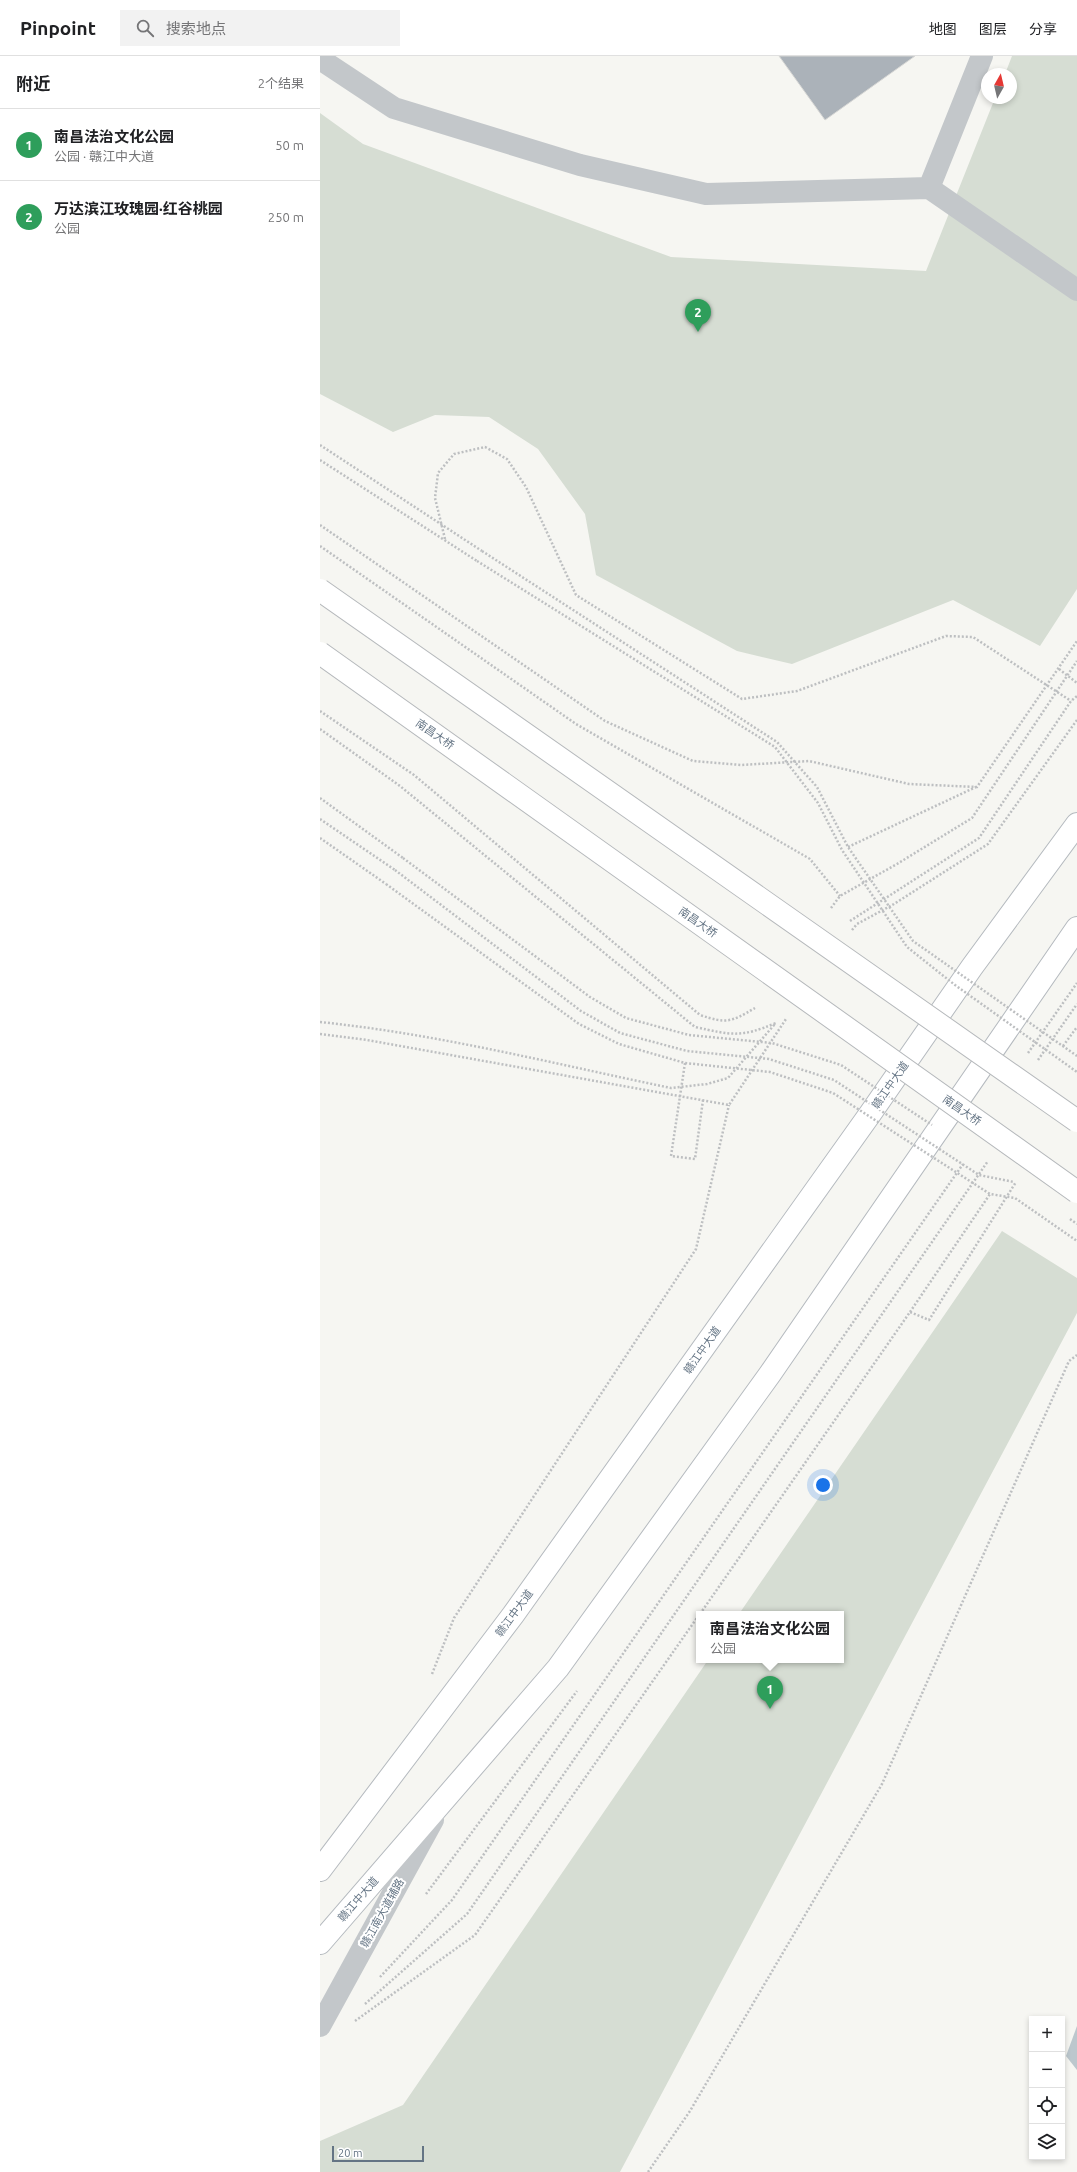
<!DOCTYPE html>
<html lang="zh">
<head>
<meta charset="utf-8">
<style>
	body { margin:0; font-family:Ubuntu,"Noto Sans SC",sans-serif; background:#f2f2f2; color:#202124 }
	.controls { position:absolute; right:12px; bottom:12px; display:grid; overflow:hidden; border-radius:0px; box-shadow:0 2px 6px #0003 }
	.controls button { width:36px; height:36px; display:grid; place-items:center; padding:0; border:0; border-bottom:1px solid #e0e0e0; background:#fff; color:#202124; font:20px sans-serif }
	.compass { position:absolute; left:661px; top:12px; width:36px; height:36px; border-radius:50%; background:#fff; box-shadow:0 2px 6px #0003; rotate:8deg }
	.scale { position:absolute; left:12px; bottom:10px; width:92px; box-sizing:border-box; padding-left:4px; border:2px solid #647484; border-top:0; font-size:11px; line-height:14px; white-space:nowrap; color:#647484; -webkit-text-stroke:3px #fff; paint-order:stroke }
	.you { position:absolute; left:503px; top:1429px; width:14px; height:14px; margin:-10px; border:3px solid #fff; border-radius:50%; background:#1a73e8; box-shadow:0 0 0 6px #1a73e833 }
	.badge { display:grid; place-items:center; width:26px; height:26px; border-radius:50%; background:#2563eb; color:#fff; font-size:13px; font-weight:700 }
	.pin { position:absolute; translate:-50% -33px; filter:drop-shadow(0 1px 2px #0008) }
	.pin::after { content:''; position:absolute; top:21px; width:14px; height:12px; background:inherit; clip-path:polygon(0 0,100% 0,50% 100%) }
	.popup { position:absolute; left:376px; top:1555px; width:148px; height:52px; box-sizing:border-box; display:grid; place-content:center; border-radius:0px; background:#fff; filter:drop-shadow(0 1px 3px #0005); font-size:13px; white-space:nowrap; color:#757577 }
	.popup b { font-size:15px; color:#202124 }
	.popup::after { content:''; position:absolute; left:50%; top:100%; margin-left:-8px; border:8px solid transparent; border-top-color:#fff }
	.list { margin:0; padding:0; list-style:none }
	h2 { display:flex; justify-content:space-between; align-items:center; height:52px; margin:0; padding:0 16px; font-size:17px }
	h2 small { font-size:13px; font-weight:400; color:#757577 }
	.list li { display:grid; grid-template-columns:26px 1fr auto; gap:12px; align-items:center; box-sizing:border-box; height:72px; padding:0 16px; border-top:1px solid #e0e0e0 }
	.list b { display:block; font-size:15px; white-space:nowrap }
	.list p { margin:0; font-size:13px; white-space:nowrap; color:#757577 }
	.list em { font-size:13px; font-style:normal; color:#757577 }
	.icon { flex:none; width:22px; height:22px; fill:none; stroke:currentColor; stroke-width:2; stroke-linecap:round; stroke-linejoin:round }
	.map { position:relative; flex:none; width:757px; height:2116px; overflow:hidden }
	header { display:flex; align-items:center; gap:24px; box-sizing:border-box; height:56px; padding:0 20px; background:#fff; border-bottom:1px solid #e0e0e0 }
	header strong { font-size:19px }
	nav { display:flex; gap:22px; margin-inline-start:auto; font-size:14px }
	.search { width:280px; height:36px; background:#f2f2f2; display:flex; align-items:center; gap:10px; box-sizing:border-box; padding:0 14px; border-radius:0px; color:#757577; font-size:15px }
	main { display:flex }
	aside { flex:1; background:#fff }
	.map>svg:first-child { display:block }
	.green { fill:#d6ddd3 }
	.water { fill:#bcc7cd }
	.building { fill:#abb2b9; stroke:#d7d7d5 }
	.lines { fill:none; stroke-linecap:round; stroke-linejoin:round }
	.secondary-casing { stroke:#b5babf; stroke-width:24 }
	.path { stroke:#bdbfc1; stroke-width:2.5; stroke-dasharray:2 2; stroke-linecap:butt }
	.minor { stroke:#c3c7ca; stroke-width:22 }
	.tertiary { stroke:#c3c7ca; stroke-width:22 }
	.secondary { stroke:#fff; stroke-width:22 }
	.trunk-bridge-casing { stroke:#b6b9bc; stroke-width:24; stroke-linecap:butt }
	.path-bridge { stroke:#bdbfc1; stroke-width:2.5; stroke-dasharray:2 2; stroke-linecap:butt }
	.trunk-bridge { stroke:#fff; stroke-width:22 }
	.labels { text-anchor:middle; stroke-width:4; stroke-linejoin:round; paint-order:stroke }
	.street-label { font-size:11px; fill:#647484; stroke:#fff }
</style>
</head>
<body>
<header>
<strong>Pinpoint</strong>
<div class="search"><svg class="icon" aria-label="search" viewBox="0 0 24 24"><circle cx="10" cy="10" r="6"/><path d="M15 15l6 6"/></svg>搜索地点</div>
<nav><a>地图</a><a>图层</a><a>分享</a></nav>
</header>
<main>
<aside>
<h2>附近<small>2个结果</small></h2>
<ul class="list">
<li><span class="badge" style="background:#2e9e5b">1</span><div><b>南昌法治文化公园</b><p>公园 · 赣江中大道</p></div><em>50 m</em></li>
<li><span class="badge" style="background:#2e9e5b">2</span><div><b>万达滨江玫瑰园·红谷桃园</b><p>公园</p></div><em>250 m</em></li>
</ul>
</aside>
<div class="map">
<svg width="757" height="2116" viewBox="0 0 757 2116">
	<rect width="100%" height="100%" fill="#f6f6f2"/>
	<path class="green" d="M692,0h65v533l-37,57 -87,-46 -161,64 -55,-13 -141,-76 -11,-61 -47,-65 -49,-32 -54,-2 -42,17 -73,-38v-281l43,31 308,113 255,14 69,-173h16v-24h-6z
		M682,1175l75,47v35l-457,859h-300v-31l83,-36 305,-445h133v-46h-102z"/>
	<path class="water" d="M757,1970v44l-11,-14z"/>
	<path class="building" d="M459,0h136l-90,64z"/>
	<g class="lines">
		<g class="secondary-casing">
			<path id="secondary" d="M0,1814l193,-255 357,-501 102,-147 105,-143
				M0,1887l238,-275 212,-294 307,-446"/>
		</g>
		<path class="path" d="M0,389l162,106
			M0,404l157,101
			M0,469l285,196 88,40 48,4 68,-4 100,23 68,3 100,-146
			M125,483l-10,-41 3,-25 16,-19 31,-7 22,12 19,28 50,108 166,104 55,-8 149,-55 27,1 98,64
			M0,490l256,178 234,135 30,37
			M739,613l18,14
			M0,655l94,64 286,240c27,9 31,7 55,-7
			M0,673l80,57 295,241c37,8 45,11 81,-4
			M0,742l83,60
			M0,763l75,51
			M0,782l66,46
			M528,791l128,-60
			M511,852l9,-12 57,-32 75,-46 105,-157
			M530,865l129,-83 92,-137 6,-5
			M532,874l5,-6 37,-20 94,-60 89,-124
			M0,966c118,12 235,42 351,66l36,-4 21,-6 47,-54
			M0,978l47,6 362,65 57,-86
			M743,990l14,-19
			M708,997l49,-70
			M718,1004l39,-56
			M590,1256l80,-118
			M380,1558l210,-302 19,8 87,-138
			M112,1618l22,-56 242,-369 33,-144
			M106,1838l151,-203
			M60,1921l72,-77 511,-736
			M45,1948l102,-90 521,-753
			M35,1965l120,-86 224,-320
			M328,2116l42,-61 192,-327 187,-423 8,-6"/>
		<path class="minor" d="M0,3l74,49 186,57 126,29 223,-6 148,102
			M609,132l53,-132"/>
		<path class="tertiary" d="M0,1970l113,-206"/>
		<use href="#secondary" class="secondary"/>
		<g class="trunk-bridge-casing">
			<path id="trunk-bridge" d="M0,534l757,531
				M0,597l757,539"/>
		</g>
		<path class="path-bridge" d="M162,495l295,191 40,45 31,60 65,94 164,115
			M157,505l298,186 43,56 24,47 65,97 48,38 122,87
			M83,802l187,139 36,21 63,17 83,8 69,22 91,60
			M75,814l186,141 39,22 67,18 82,8 65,21 145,95 35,7
			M66,828l193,140 40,20 66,19 85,9 63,21 157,101 25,4 62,43
			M365,1007l-14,93 24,3 8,-59
			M750,1163l7,5"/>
		<use href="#trunk-bridge" class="trunk-bridge"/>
	</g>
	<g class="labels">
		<g class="street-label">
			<text transform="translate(115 678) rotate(35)" y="4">南昌大桥</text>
			<text transform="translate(378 866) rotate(35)" y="4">南昌大桥</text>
			<text transform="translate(570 1029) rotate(-55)" y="4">赣江中大道</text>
			<text transform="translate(642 1054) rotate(35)" y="4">南昌大桥</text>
			<text transform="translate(382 1294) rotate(-55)" y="4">赣江中大道</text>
			<text transform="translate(194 1557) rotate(-54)" y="4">赣江中大道</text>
			<text transform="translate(38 1843) rotate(-49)" y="4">赣江中大道</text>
			<text transform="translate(62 1857) rotate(-61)" y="4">赣江南大道辅路</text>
		</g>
	</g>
</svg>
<div class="controls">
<button>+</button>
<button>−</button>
<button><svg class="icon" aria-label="locate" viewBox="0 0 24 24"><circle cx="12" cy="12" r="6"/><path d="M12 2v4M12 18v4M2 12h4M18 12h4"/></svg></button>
<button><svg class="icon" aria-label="layers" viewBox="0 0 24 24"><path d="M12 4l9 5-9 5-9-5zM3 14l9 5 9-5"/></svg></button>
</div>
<svg class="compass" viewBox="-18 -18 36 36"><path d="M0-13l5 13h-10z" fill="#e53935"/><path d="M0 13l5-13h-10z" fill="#757577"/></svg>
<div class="scale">20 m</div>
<div class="you"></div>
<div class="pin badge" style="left:450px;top:1653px;background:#2e9e5b">1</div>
<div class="popup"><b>南昌法治文化公园</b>公园</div>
<div class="pin badge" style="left:378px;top:276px;background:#2e9e5b">2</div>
</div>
</main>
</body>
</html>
